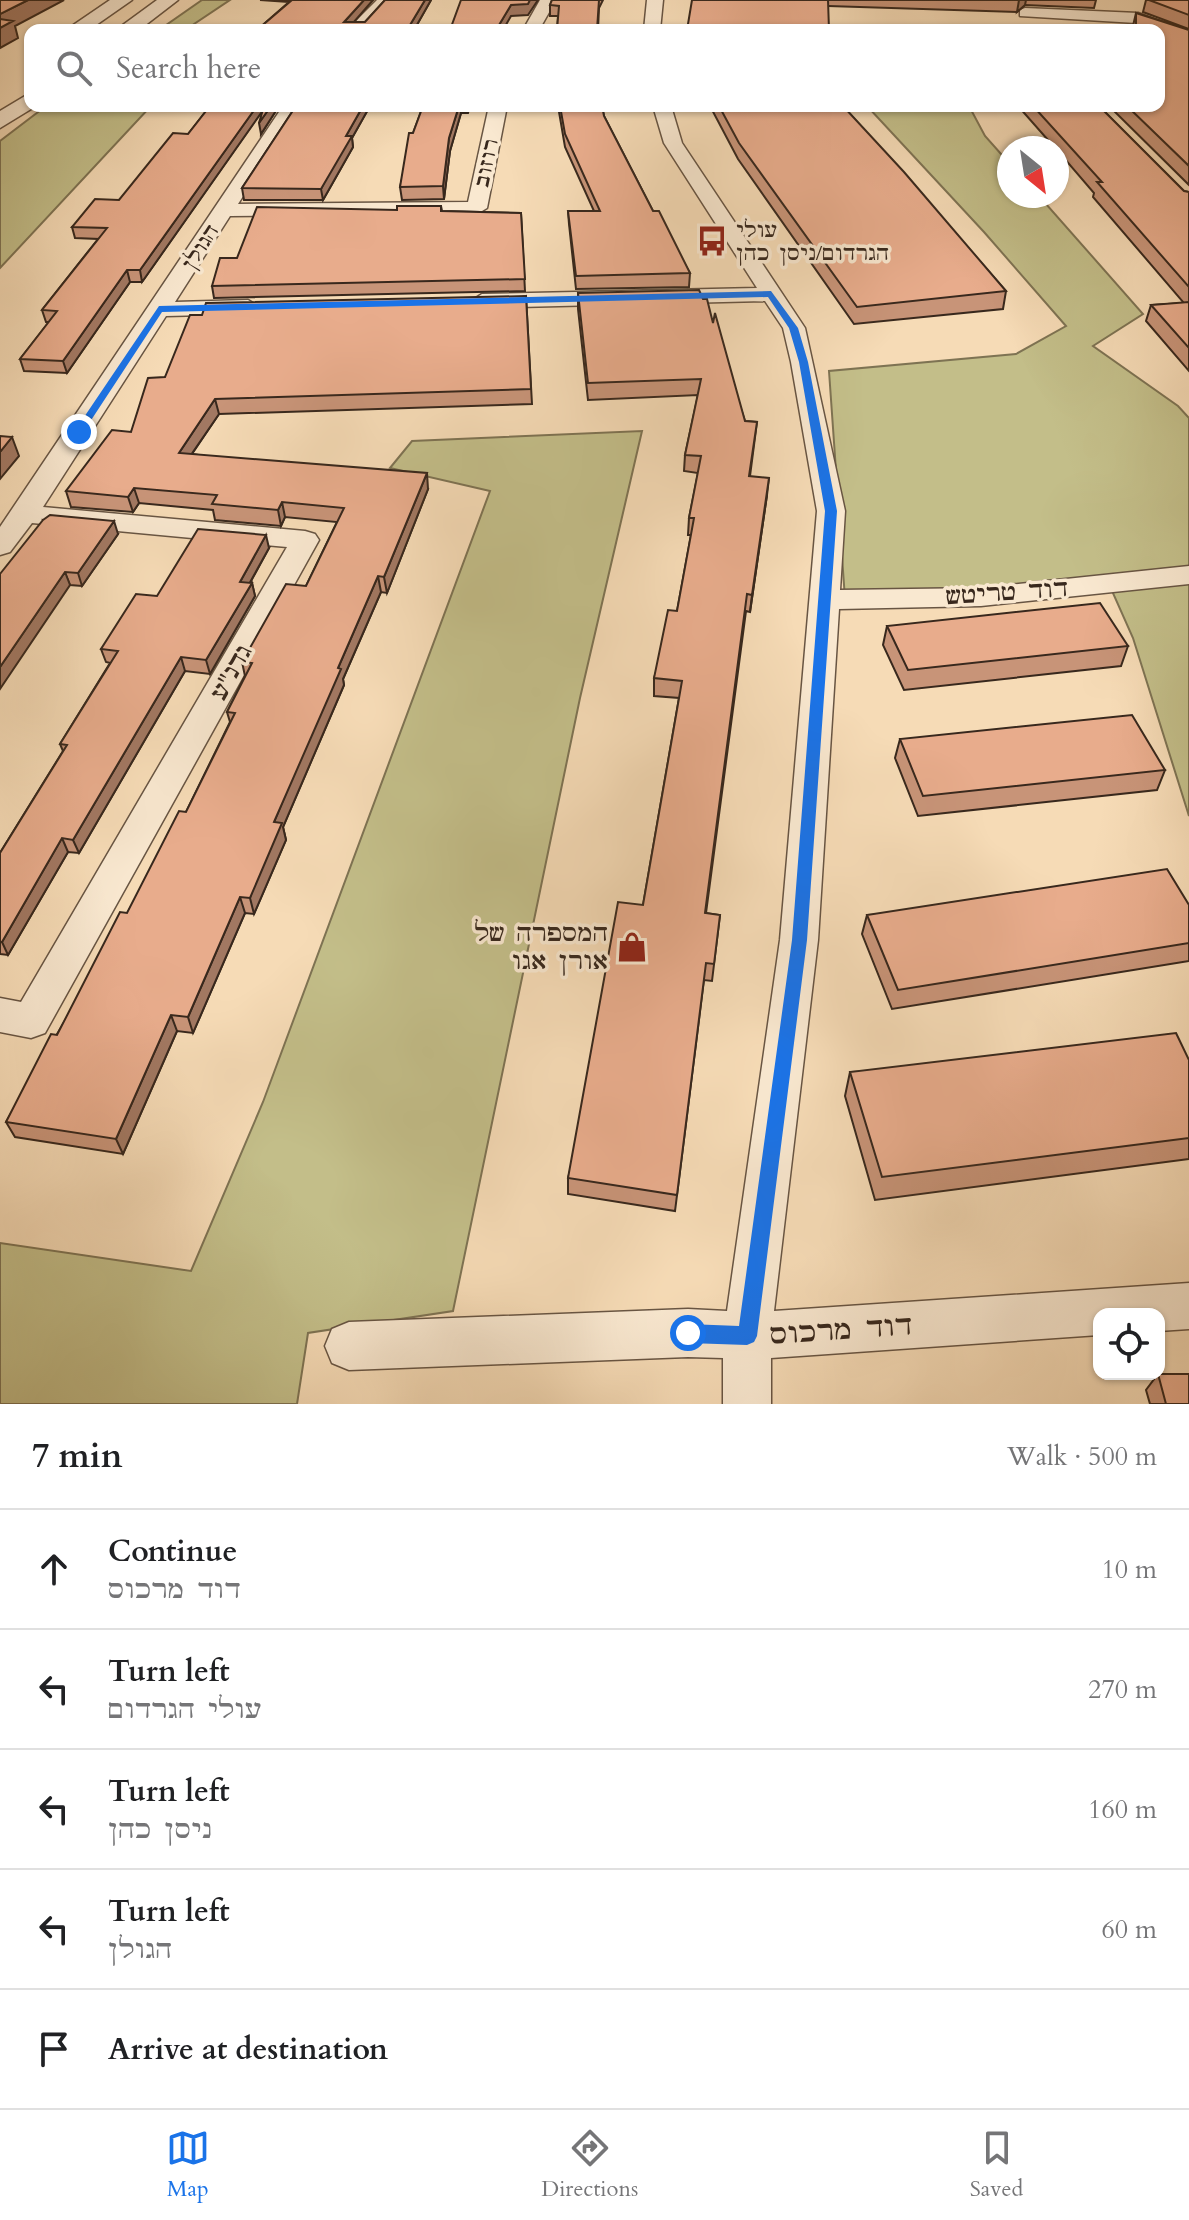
<!DOCTYPE html>
<html lang="en">
<head>
<meta charset="utf-8">
<style>
	body { margin:0; font-family:Cardo,"Frank Ruhl Libre",serif; background:#f2f2f2; color:#202124 }
	.controls { position:absolute; right:24px; bottom:24px; display:grid; overflow:hidden; border-radius:16px; box-shadow:0 2px 6px #0004 }
	.controls button { width:72px; height:72px; display:grid; place-items:center; padding:0; border:0; border-bottom:2px solid #e0e0e0; background:#fff; color:#202124; font:40px sans-serif }
	.compass { position:absolute; left:997px; top:136px; width:72px; height:72px; border-radius:50%; background:#fff; box-shadow:0 2px 6px #0004; rotate:150deg }
	.stop { position:absolute; width:24px; height:24px; margin:-18px; border:6px solid #1a73e8; border-radius:50%; background:#fff }
	.stop.end { background:#1a73e8; border-color:#fff; box-shadow:0 2px 8px #0008 }
	.list { margin:0; padding:0; list-style:none }
	h2 { display:flex; justify-content:space-between; align-items:center; height:104px; margin:0; padding:0 32px; font-size:34px }
	h2 small { font-size:26px; font-weight:400; color:#757577 }
	.list li { display:grid; grid-template-columns:52px 1fr auto; gap:24px; align-items:center; box-sizing:border-box; height:120px; padding:0 32px; border-top:2px solid #e0e0e0 }
	.list b { display:block; font-size:30px; white-space:nowrap }
	.list p { margin:0; font-size:26px; white-space:nowrap; color:#757577 }
	.list em { font-size:26px; font-style:normal; color:#757577 }
	.icon { flex:none; width:44px; height:44px; fill:none; stroke:currentColor; stroke-width:2; stroke-linecap:round; stroke-linejoin:round }
	.map { position:relative; flex:none; width:1189px; height:1404px; overflow:hidden }
	.search { position:absolute; background:#fff; box-shadow:0 2px 6px #0004; left:24px; right:24px; top:24px; height:88px; display:flex; align-items:center; gap:20px; box-sizing:border-box; padding:0 28px; border-radius:16px; color:#757577; font-size:30px }
	.sheet { height:704px; background:#fff }
	nav { display:flex; justify-content:space-around; align-items:center; box-sizing:border-box; height:112px; border-top:2px solid #e0e0e0; background:#fff; font-size:22px; color:#757577 }
	nav a { display:grid; justify-items:center; gap:4px }
	nav .on { color:#1a73e8 }
	.map>svg:first-child { display:block }
	.green { fill:#c3be89; stroke:#7e7353; stroke-width:2 }
	.lines { fill:none; stroke-linecap:round; stroke-linejoin:round }
	.minor-casing { stroke:#685543; stroke-width:3 }
	.tertiary-casing { stroke:#685543; stroke-width:3 }
	.minor { fill:#f9e8d0; fill-rule:evenodd }
	.tertiary { fill:#f9e8d0; fill-rule:evenodd }
	.wall { fill:#c89478; stroke:#38281d; stroke-width:2 }
	.shaded-wall { fill:#a27862; stroke:#38281d; stroke-width:2 }
	.building { fill:#e8ac8c; stroke:#38281d; stroke-width:2 }
	.route { fill:#1a73e8 }
	.labels { text-anchor:middle; stroke-width:7; stroke-linejoin:round; paint-order:stroke }
	.far-street-label { font-size:20px; fill:#38281d; stroke:#f9e8d0 }
	.far-poi-label { font-size:20px; fill:#38281d; stroke:#f9e8d0; text-anchor:start }
	.street-label { font-size:24px; fill:#38281d; stroke:#f9e8d0 }
	.poi-label { font-size:24px; fill:#38281d; stroke:#f9e8d0; text-anchor:end }
	.near-street-label { font-size:28px; fill:#38281d; stroke:#f9e8d0 }
</style>
</head>
<body>
<div class="map">
<svg width="1189" height="1404" viewBox="0 0 1189 1404">
	<rect width="100%" height="100%" fill="#f6dbb6"/>
	<filter id="stains"><feTurbulence type="fractalNoise" baseFrequency=".0025" numOctaves="4"/><feColorMatrix values="0 0 0 0 .2 0 0 0 0 .09 0 0 0 0 .02 0 0 0 .5 -.17"/></filter>
	<radialGradient id="worn" r=".72"><stop offset=".6" stop-color="#630" stop-opacity="0"/><stop offset="1" stop-color="#630" stop-opacity=".3"/></radialGradient>
	<path class="green" d="M202,0h28l-45,30h-26z
		M46,106h105l-151,162v-127z
		M867,106h102l16,30 24,27v33h30l104,118 -50,32 85,60 11,12v398l-56,-178 -24,-54 -264,15 -16,-228 187,-17 50,-28 -82,-94z
		M642,431l-62,267 -127,613 -145,22 -11,71h-297v-161l191,28 72,-169 227,-611 -100,-23 22,-27z"/>
	<g class="lines">
		<g class="minor-casing">
			<path id="minor" d="M377,0h17l-30,30h-17z
				M540,0h16l-17,30h-16z
				M647,0h16l-3,30h-16z
				M1025,8l113,5 51,19v10l-53,-19 -116,-7v-6z
				M283,106h18l-63,98 230,-2 21,-96h18l-20,102 -10,6 -247,2 -55,86 73,-2 11,7 -11,7 -82,2 -123,191 262,24 10,3 4,6 -274,493 -14,5 -31,-6v-34l21,4 266,-455 -255,-24 -22,29 -10,3v-28z
				M653,106h18l11,37 123,185 40,183 -5,79 141,-2 208,-22v18l-208,22 -142,3 -21,331 -44,371 415,-28v46l-30,2v-17h-60v21l-328,23v46h-48v-46l-35,-1 -339,13 -17,-7 -7,-17 7,-17 17,-7 339,-13 39,2 53,-371 37,-429 -26,-149 -8,-34 -18,-27 -283,7 -11,-7 11,-7 275,-6 -93,-145z"/>
		</g>
		<g class="tertiary-casing">
			<path id="tertiary" d="M110,0h22l-43,30h-23z
				M157,0h21l-39,30h-23z
				M30,93v13h6l-36,22v-17z"/>
		</g>
		<use href="#minor" class="minor"/>
		<use href="#tertiary" class="tertiary"/>
	</g>
	<path class="wall" d="M260,0h113l-20,22h12l20,-22h46l-17,30h-157l32,-28z
		M552,0h51l-4,8 -1,22h-41l1,-14h-8v-11z
		M692,0h404l-2,8 -69,-3 -8,7 -189,-6z
		M1146,0h43v29l-46,-17z
		M1136,13l53,17v155l-80,-79h50v-76h-27z
		M210,106h69l-18,28 1,-23 -120,171h-12l-63,91 -43,-2 -4,-12 29,-37h-3l-4,-12 56,-71 -23,-1 -3,-11 47,-27 69,-66z
		M296,106h74l-18,32 1,9 -30,53h-79l-2,-12z
		M423,106h47l-2,7h-7l-11,38 -6,48 -42,1 -2,-13 13,-54z
		M558,106h44l2,10 49,95 37,62 -1,14 -113,2 -7,-65 -1,-13h26l-29,-64z
		M710,106h133l163,185 -3,18 -149,15 -116,-165z
		M1018,106h81l85,85 5,1v179l-43,-50 5,-16 33,-2 -91,-106 1,-4 -37,-43v-2h-2z
		M441,206l1,5 79,2 4,78 -311,7 -2,-12 185,-76z
		M578,293l135,30 32,98 12,1 -7,54 17,19 -17,117 -4,-1 -40,302 14,2 -8,66 -8,-1 -29,231 -107,-17v-16l75,-273 36,-207 -25,-2v-18l23,-67 14,-76h-3l1,-17 9,-45 -14,-2 1,-16 13,-60 -110,5 -10,-91z
		M526,296l6,108 -313,10 -27,40 236,35 -41,104 -6,-1 -38,87 1,6 -61,142 3,13 -32,74 -9,-1 -52,120 -16,-2 -54,123 -108,-17 -9,-15 180,-310 44,-90 -3,-10 18,-36 -3,-14 64,-76 31,-64 -52,-5 -4,9 -66,-6 -2,-10 -74,-7 -6,9 -62,-5 -5,-16 65,-59 34,-55z
		M43,520l75,14 -36,52 -12,-1z
		M269,548l-19,35h2l3,13 -45,78 -25,-3 -106,182 -11,-1 -60,103 -8,-1v-101l63,-102 -3,-7 50,-81 -4,-1 -5,-13 56,-53z
		M887,626l241,20 -7,20 -217,24 -21,-45z
		M900,739l265,31 -8,20 -239,26 -23,-58z
		M1189,905v56l-297,48 -30,-75 5,-19z
		M1189,1060v99l-314,41 -30,-104 5,-24z
		M1158,1374l31,30h-39l-4,-14z"/>
	<path class="shaded-wall" d="M28,0h36l-49,26 3,12 -18,10v-34z
		M364,0h9l-26,30 -3,-8z
		M425,0h6l-17,30h-7z
		M530,0h8l-10,15 -17,1 -8,14h-7l15,-25z
		M1019,0h7l-1,5 -8,7z
		M257,106h9l-124,176 -2,-12z
		M271,106h8l-18,28 -2,-11z
		M363,106h7l-18,32 1,9 -30,53 -2,-11 25,-53z
		M459,106h2v7l-11,38 -6,48 -1,-13 6,-48z
		M127,270l3,12 -63,91 -4,-12z
		M215,399l4,15 -37,54 -3,-15z
		M12,437l7,19 -19,23v-27z
		M427,473l1,16 -41,104 -3,-16z
		M769,478l-2,17 -17,117 2,-17z
		M134,488l5,15 -6,9 -5,-15z
		M282,502l3,15 -4,9 -3,-16z
		M114,521l4,13 -36,52 -4,-13z
		M266,535l3,13 -26,47 -3,-13z
		M65,572l5,13 -70,104v-22z
		M378,576l3,16 -38,87 1,6 -61,142 3,13 -32,74 -4,-16 24,-76 64,-154z
		M252,583l3,13 -45,78 -4,-14z
		M181,657l4,14 -106,182 -6,-13z
		M62,838l6,14 -60,103 -6,-13z
		M240,897l5,16 -52,120 -5,-16z
		M171,1015l6,16 -54,123 -7,-15z"/>
	<path class="building" d="M0,0h28l-28,14z
		M292,0h72l-20,22h21l20,-22h40l-18,30h-150z
		M461,0h69l-2,4 -17,1 -15,25h-46z
		M552,0h47l-2,30h-40l2,-24 -9,-1z
		M692,0h136l1,30h-142z
		M1149,0h40v15z
		M1136,13l53,17v136l-62,-60h32v-76h-23z
		M0,19l13,2 -13,7z
		M210,106h47l-117,164h-13l-64,91 -43,-2 37,-48 -15,-1 65,-82 -35,-1 23,-28 24,1 54,-67 15,1z
		M264,106h7l-12,17z
		M296,106h67l-17,30h6l-31,53 -79,-1z
		M423,106h36l-10,32 -6,48 -43,1 9,-54h4z
		M560,106h42l2,10 49,95h6l31,62 -114,3 -8,-65h32l-35,-77z
		M719,106h124l61,66 102,119 -149,16 -118,-164z
		M1033,106h66l85,85 5,1v95l-92,-105h5z
		M397,206h44v5l80,2 4,66 -313,7 8,-28h17l20,-51 140,3z
		M699,290l4,9h4l6,24 2,-10 30,108 12,1 -8,54 20,2 -17,117 -5,-1 -42,319 15,2 -6,49 -8,-1 -29,232 -109,-17 50,-276 25,3 39,-224 -28,-3 14,-68 9,1 17,-93h-5l12,-62 -16,-1 16,-76 -113,4 -10,-90z
		M526,296l5,93 -316,10 -36,54 248,20 -43,104 -6,-1 -40,92 3,1 -67,153 8,1 -32,75 -10,-1 -52,120 -17,-2 -55,124 -110,-17 45,-88 6,1 63,-123 7,1 52,-102 7,1 49,-99 -8,-1 25,-49 -10,-1 44,-78 20,2 38,-78 -62,-6 -4,8 -66,-6 5,-9 -83,-7 -6,9 -62,-6 46,-61 19,2 17,-54 17,-1 25,-62h12l4,-12z
		M1189,302v46l-38,-43z
		M0,436l12,1 -12,15z
		M50,515l64,6 -36,52 -13,-1 -65,95v-93l43,-54z
		M198,529l68,6 -26,47 12,1 -46,77 -25,-3 -108,183 -11,-2 -60,104h-2v-89l67,-108 -7,-1 58,-93 -17,-2 35,-55 21,2z
		M1100,603l28,43 -220,24 -21,-44z
		M1132,715l33,55 -242,26 -23,-57z
		M1167,869l22,36v38l-291,47 -31,-75z
		M1176,1033l13,27v78l-307,39 -32,-105z
		M1158,1374h31v30h-23z"/>
	<path class="route" d="M771,291l27,37 10,34 29,149 -30,429 -50,396 -3,6 -7,3 -59,-2 -6,-3 -3,-7 3,-7 6,-2 51,2 53,-386 33,-429 -26,-149 -10,-34 -21,-31 -606,15 -80,122 -8,-2 85,-126z"/>
	<defs>
		<g id="bus-bare" transform="scale(2.4)"><path d="M-5-6H5V4H4V6H2V4H-2V6H-4V4H-5ZM-3.5-4V0h7V-4ZM-3.5 1.2v1.5H-2V1.2ZM2 1.2v1.5H3.5V1.2Z" fill="#8f2418" stroke="#f9e8d0" stroke-width="2.5" paint-order="stroke"/></g>
		<g id="shop-bare" transform="scale(2.4)"><path d="M-5-2.5h2.3a2.7 3.5 0 0 1 5.4 0H5L5.5 6h-11ZM-1.5-2.5h3a1.5 2.3 0 0 0-3 0Z" fill="#8f2418" stroke="#f9e8d0" stroke-width="2.5" paint-order="stroke"/></g>
	</defs>
	<g fill-rule="evenodd">
		<use href="#bus-bare" x="712" y="241"/>
		<use href="#shop-bare" x="632" y="947"/>
	</g>
	<g class="labels">
		<g class="far-street-label">
			<text transform="translate(486 163) rotate(-78)" y="7">רוזוב</text>
			<text transform="translate(200 247) rotate(-57)" y="7">הגולן</text>
		</g>
		<g class="far-poi-label">
			<text x="736" y="237">עולי<tspan x="736" dy="23">הגרדום/ניסן כהן</tspan></text>
		</g>
		<g class="street-label">
			<text transform="translate(1007 592) rotate(-4)" y="8">דוד טריטש</text>
			<text transform="translate(231 672) rotate(-61)" y="8">גדנ"ע</text>
		</g>
		<g class="poi-label">
			<text x="608" y="941">המספרה של<tspan x="608" dy="28">אורן אגו</tspan></text>
		</g>
		<g class="near-street-label">
			<text transform="translate(841 1329) rotate(-4)" y="10">דוד מרכוס</text>
		</g>
	</g>
	<rect width="100%" height="100%" filter="url(#stains)"/>
	<rect width="100%" height="100%" fill="url(#worn)"/>
</svg>
<div class="controls">
<button><svg class="icon" aria-label="locate" viewBox="0 0 24 24"><circle cx="12" cy="12" r="6"/><path d="M12 2v4M12 18v4M2 12h4M18 12h4"/></svg></button>
</div>
<svg class="compass" viewBox="-18 -18 36 36"><path d="M0-13l5 13h-10z" fill="#e53935"/><path d="M0 13l5-13h-10z" fill="#757577"/></svg>
<div class="stop" style="left:688px;top:1333px"></div>
<div class="stop end" style="left:79px;top:432px"></div>
<div class="search"><svg class="icon" aria-label="search" viewBox="0 0 24 24"><circle cx="10" cy="10" r="6"/><path d="M15 15l6 6"/></svg>Search here</div>
</div>
<section class="sheet">
<h2>7 min<small>Walk · 500 m</small></h2>
<ul class="list">
<li><svg class="icon" aria-label="ahead" viewBox="0 0 24 24"><path d="M12 20V5M6 11l6-6 6 6"/></svg><div><b>Continue</b><p>דוד מרכוס</p></div><em>10 m</em></li>
<li><svg class="icon" aria-label="left" viewBox="0 0 24 24"><path d="M17 20v-9H6M10 6l-5 5 5 5"/></svg><div><b>Turn left</b><p>עולי הגרדום</p></div><em>270 m</em></li>
<li><svg class="icon" aria-label="left" viewBox="0 0 24 24"><path d="M17 20v-9H6M10 6l-5 5 5 5"/></svg><div><b>Turn left</b><p>ניסן כהן</p></div><em>160 m</em></li>
<li><svg class="icon" aria-label="left" viewBox="0 0 24 24"><path d="M17 20v-9H6M10 6l-5 5 5 5"/></svg><div><b>Turn left</b><p>הגולן</p></div><em>60 m</em></li>
<li><svg class="icon" aria-label="arrive" viewBox="0 0 24 24"><path d="M6 21V4h12l-3 4 3 4H6"/></svg><div><b>Arrive at destination</b></div></li>
</ul>
</section>
<nav>
<a class="on"><svg class="icon" aria-label="map" viewBox="0 0 24 24"><path d="M3 6l6-2 6 2 6-2v14l-6 2-6-2-6 2zM9 4v14M15 6v14"/></svg>Map</a>
<a><svg class="icon" aria-label="directions" viewBox="0 0 24 24"><path d="M12 3l9 9-9 9-9-9zM9 14v-3h6M13 9l2 2-2 2"/></svg>Directions</a>
<a><svg class="icon" aria-label="saved" viewBox="0 0 24 24"><path d="M7 4h10v16l-5-4-5 4z"/></svg>Saved</a>
</nav>
</body>
</html>
